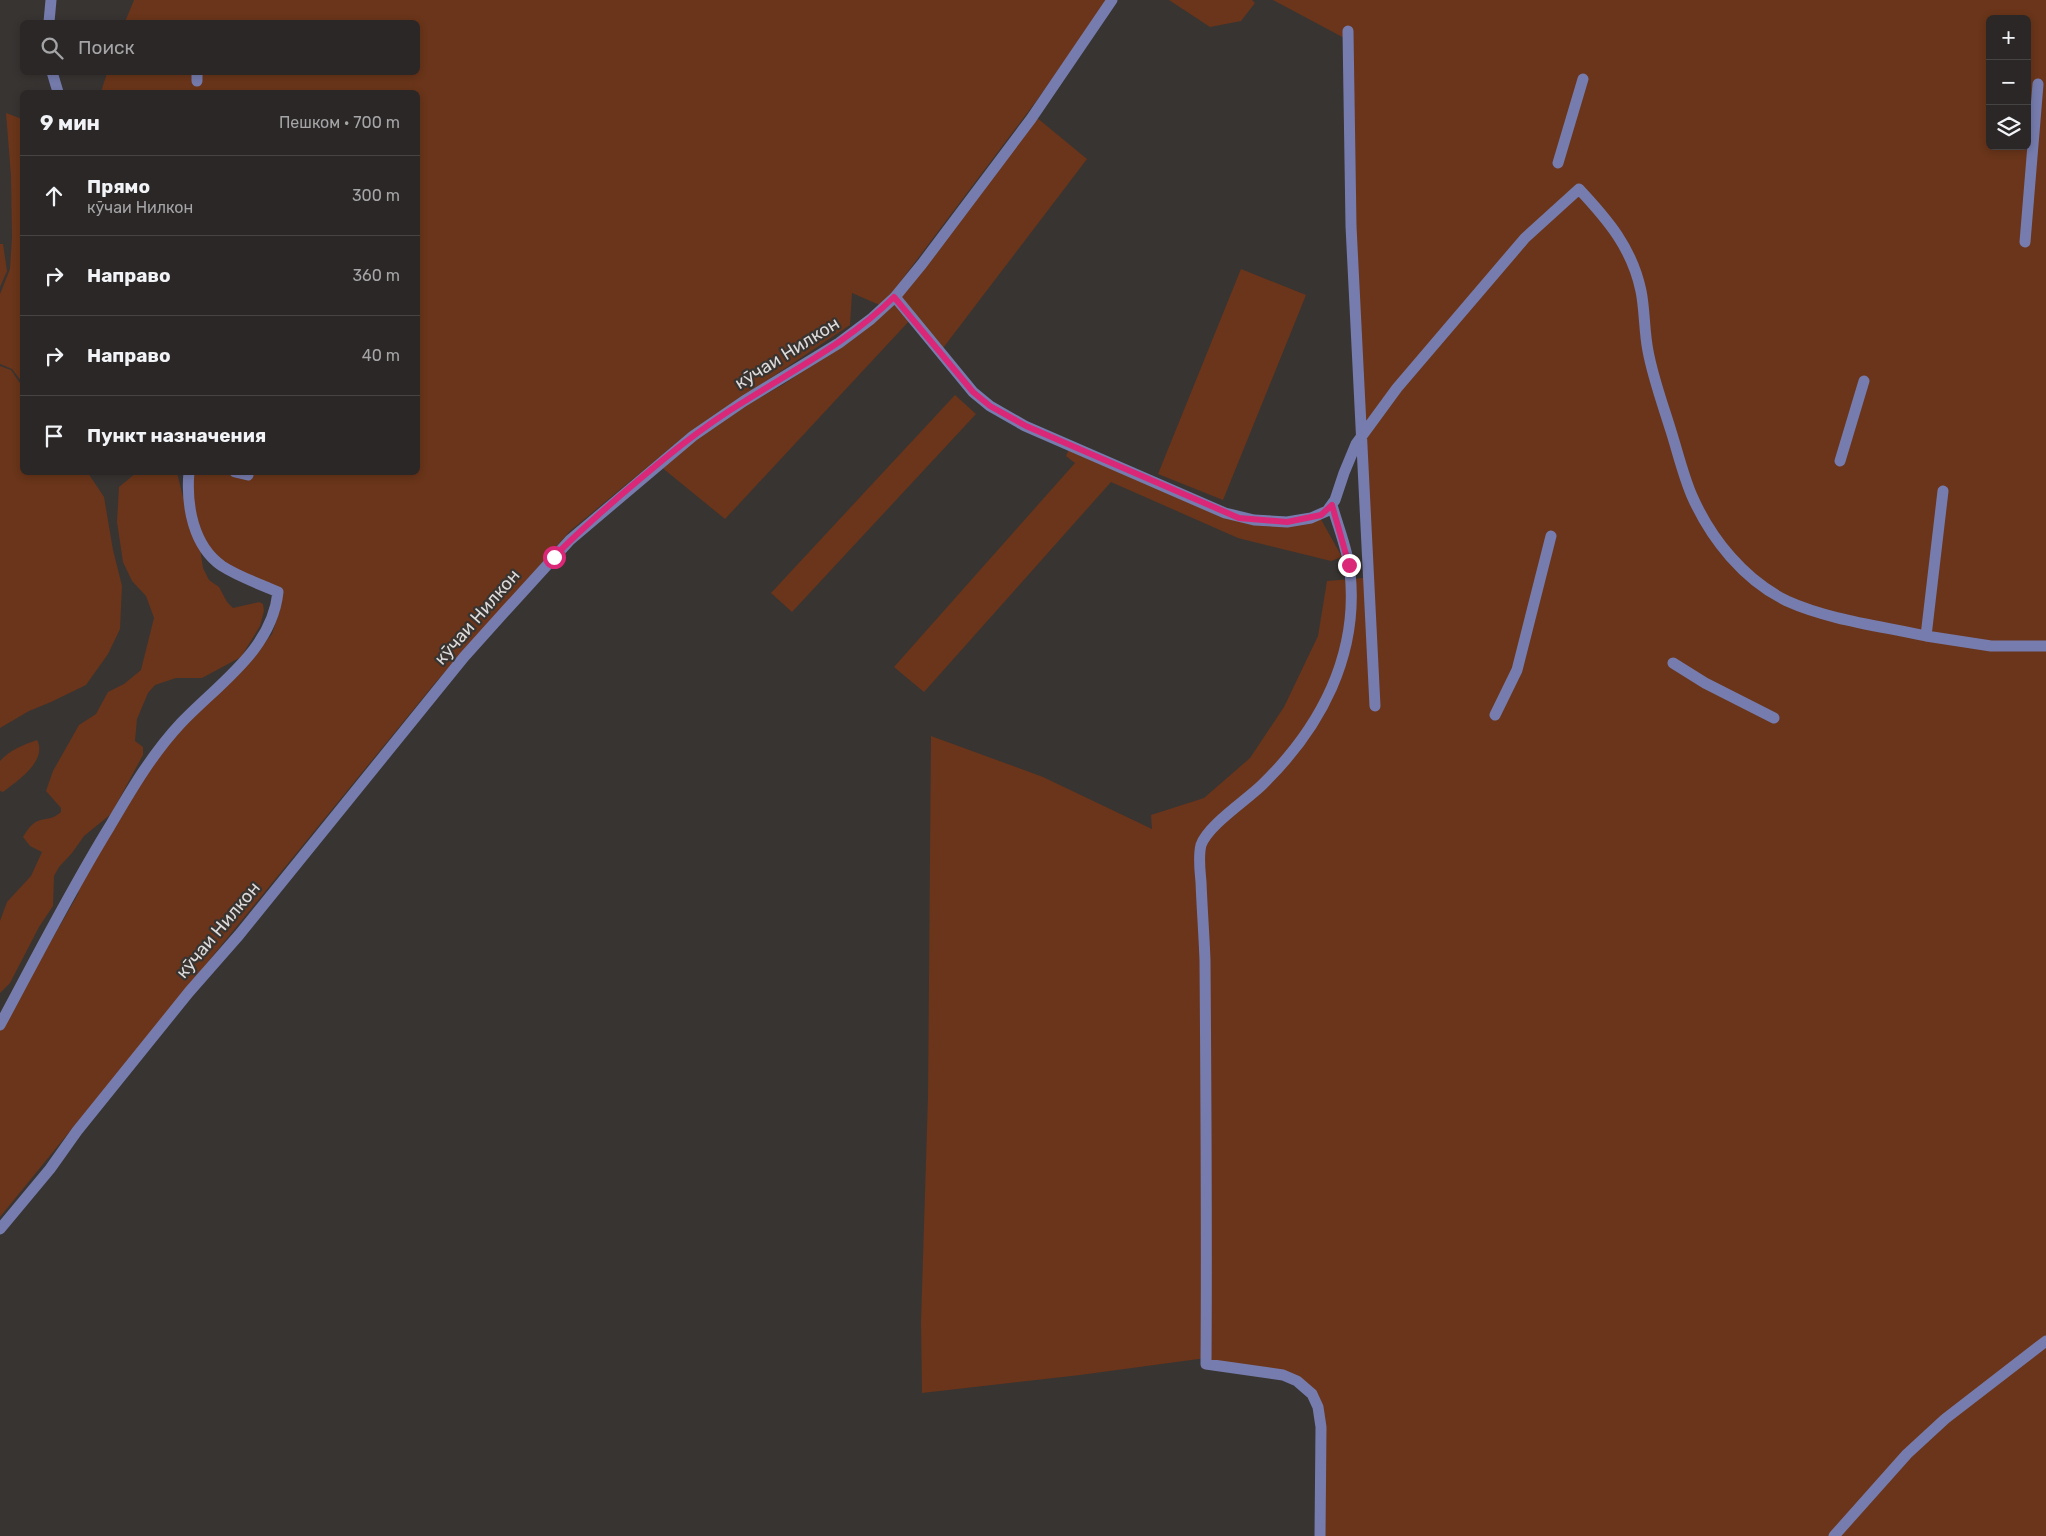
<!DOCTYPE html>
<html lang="ru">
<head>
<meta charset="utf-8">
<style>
	body { margin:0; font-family:Rubik,sans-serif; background:#363332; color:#f1f3f6 }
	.controls { position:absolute; right:15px; top:15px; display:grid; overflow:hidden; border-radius:8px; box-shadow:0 2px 8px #0003 }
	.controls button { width:45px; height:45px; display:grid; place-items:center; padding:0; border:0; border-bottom:1px solid #464443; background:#2a2726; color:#f1f3f6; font:25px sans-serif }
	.stop { position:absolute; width:15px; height:15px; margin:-11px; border:4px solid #db2777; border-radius:50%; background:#fff }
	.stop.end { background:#db2777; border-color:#fff; box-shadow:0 1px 5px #0008 }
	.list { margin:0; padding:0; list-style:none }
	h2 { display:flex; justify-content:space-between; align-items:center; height:65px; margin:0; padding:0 20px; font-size:21px }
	h2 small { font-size:16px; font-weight:400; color:#a5a5a7 }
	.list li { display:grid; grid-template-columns:32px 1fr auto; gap:15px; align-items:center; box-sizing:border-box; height:80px; padding:0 20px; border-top:1px solid #464443 }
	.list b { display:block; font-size:19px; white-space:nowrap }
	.list p { margin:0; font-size:16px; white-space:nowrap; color:#a5a5a7 }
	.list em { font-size:16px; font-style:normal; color:#a5a5a7 }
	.icon { flex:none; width:28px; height:28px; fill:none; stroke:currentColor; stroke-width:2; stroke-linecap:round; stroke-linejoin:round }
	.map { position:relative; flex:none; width:2046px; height:1536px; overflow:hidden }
	.search { position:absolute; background:#2a2726; box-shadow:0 2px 8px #0003; left:20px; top:20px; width:400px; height:55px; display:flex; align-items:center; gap:12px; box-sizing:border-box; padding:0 18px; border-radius:8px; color:#a5a5a7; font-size:19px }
	.panel { position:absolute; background:#2a2726; box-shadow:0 2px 8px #0003; left:20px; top:90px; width:400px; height:385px; border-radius:8px }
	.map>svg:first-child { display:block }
	.green { fill:#6a351a; fill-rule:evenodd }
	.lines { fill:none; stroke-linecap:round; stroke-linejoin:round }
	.minor { stroke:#767cad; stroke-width:11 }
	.route { stroke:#db2777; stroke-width:6 }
	.labels { text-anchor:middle; stroke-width:4.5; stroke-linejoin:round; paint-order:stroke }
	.street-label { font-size:18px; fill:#dddad9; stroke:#383432 }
</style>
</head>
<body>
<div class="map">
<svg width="2046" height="1536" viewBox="0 0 2046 1536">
	<rect width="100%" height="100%" fill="#383432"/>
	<path class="green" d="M134,0h973l-70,100 -155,206 -30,-13 -2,32 -159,106 -121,100 -135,152 -435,534v-187l78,-136 4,-24 78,-121 86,-84 26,-31 8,-24 -2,-19 -55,-23 -20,-27 -11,-26 -1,-42 227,-1v-380h-317l6,-19 311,-1v-50h-293z
		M1169,0h83l3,3 -14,18 -31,6z
		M1273,0h773v1536h-728l3,-83 -12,-67 -81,-20 -22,-8 -126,17 -158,18 -1,-71 7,-225 3,-361 112,41 109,52 -1,-14 53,-17 46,-40 34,-51 34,-71 9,-55 36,-3 -15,-538zM1990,19h37v127h-37z
		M6,113l16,6v263l-10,-13 -12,-5v-70l10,-25 2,-32 -1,-61z
		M1036,117l51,42 -147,193 -29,-33 -186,200 -65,-53 60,-46 64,-36 59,-40 45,-35z
		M0,244h3l4,27 -7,16z
		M1241,269l65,26 -83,205 -65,-26z
		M0,366l11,4 11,16v86l66,1 16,24 9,53 9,36 -2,43 -12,25 -22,31 -35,17 -22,9 -29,17z
		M955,395l21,19 -184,198 -21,-19z
		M1070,447l167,73h50l31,-6 24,43 -11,4 -93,-23 -127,-56 -187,210 -30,-25 181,-204 -9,-7z
		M136,473h41l8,32 15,43 3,20 6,12 10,7 8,15 6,6 26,-6 4,2 1,7 -4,15 -19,31 -39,21h-26l-21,7 -7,8 -11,26 -2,22 8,6v8l-32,59 -27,22 -12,17 -13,14 -5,9 -1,30 -14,21 -29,56 -10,10v-72l7,-19 24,-26 11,-24 -12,-6 -7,-9c16,-27 22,-11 38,-25v-4l-15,-17 7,-20 26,-46 17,-11 12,-22 16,-8 17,-14 13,-52 -8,-22 -14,-15 -9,-19 -6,-40 2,-35z
		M37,740c11,21 -20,41 -34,52l-3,-1v-30c10,-11 23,-16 37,-21z"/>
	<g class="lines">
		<path class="minor" d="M49,22l2,-22
			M1348,31l3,195 24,480
			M52,72l6,20
			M197,81v-9
			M1558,163l25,-84
			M2025,242l13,-158
			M895,297l78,95 17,14 35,20 200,87 29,7 33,2 24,-4 16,-7 8,-11 9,-27 12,-29 41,-56 128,-150 54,-49c29,31 53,59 62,102 4,20 3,40 7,60 5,27 15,54 23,80 7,22 12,44 21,65 19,43 52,84 95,105 42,19 94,25 139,35
			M1840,461l24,-80
			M235,472l13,3
			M1943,491l-17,145 65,10h55
			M1673,663l32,20 69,35
			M1495,715l22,-45 34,-134
			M0,1025c36,-67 70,-134 110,-199 21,-36 42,-72 71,-103 37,-39 91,-73 97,-131 -18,-8 -39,-15 -56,-26 -29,-20 -36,-61 -33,-94
			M0,1229l50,-60 27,-38 112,-139 50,-57 225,-278 45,-50 61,-67 123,-104 51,-35 95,-58 32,-24 24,-22 27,-33 109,-145 81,-119
			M1320,1536l1,-109 -3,-20 -6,-13 -15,-13 -14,-6 -77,-11c1,-135 0,-270 -1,-404 -1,-26 -3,-52 -4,-78 -1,-12 -3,-25 0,-37 7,-20 46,-45 62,-61 58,-57 96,-129 87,-212 -2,-22 -12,-45 -18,-67
			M1834,1536l73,-82 38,-35 101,-78"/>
	</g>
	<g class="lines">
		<path class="route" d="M554,557c21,-22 44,-42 67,-62 40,-34 79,-67 124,-94 52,-33 106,-61 149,-104l79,95 17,14 36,20 213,92 48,4 34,-7 11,-10 17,60"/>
	</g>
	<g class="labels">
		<g class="street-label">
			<text transform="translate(787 353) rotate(-32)" y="6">кӯчаи Нилкон</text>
			<text transform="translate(477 617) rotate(-49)" y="6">кӯчаи Нилкон</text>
			<text transform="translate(218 930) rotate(-50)" y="6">кӯчаи Нилкон</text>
		</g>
	</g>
</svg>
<div class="controls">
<button>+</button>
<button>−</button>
<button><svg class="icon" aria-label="layers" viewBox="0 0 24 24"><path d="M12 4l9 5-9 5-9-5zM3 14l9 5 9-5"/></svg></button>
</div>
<div class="stop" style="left:554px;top:557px"></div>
<div class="stop end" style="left:1349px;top:565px"></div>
<div class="search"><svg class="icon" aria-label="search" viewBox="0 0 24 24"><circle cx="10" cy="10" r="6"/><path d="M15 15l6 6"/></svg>Поиск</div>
<section class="panel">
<h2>9 мин<small>Пешком · 700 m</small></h2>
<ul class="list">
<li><svg class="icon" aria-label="ahead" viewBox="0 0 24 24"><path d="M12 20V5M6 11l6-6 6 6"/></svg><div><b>Прямо</b><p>кӯчаи Нилкон</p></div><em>300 m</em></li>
<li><svg class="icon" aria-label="right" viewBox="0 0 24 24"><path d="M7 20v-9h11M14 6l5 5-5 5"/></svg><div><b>Направо</b></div><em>360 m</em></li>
<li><svg class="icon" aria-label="right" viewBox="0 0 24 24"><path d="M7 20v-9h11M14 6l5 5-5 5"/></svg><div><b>Направо</b></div><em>40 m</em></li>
<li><svg class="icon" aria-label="arrive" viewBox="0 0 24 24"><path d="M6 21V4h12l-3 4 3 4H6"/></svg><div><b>Пункт назначения</b></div></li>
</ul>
</section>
</div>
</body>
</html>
